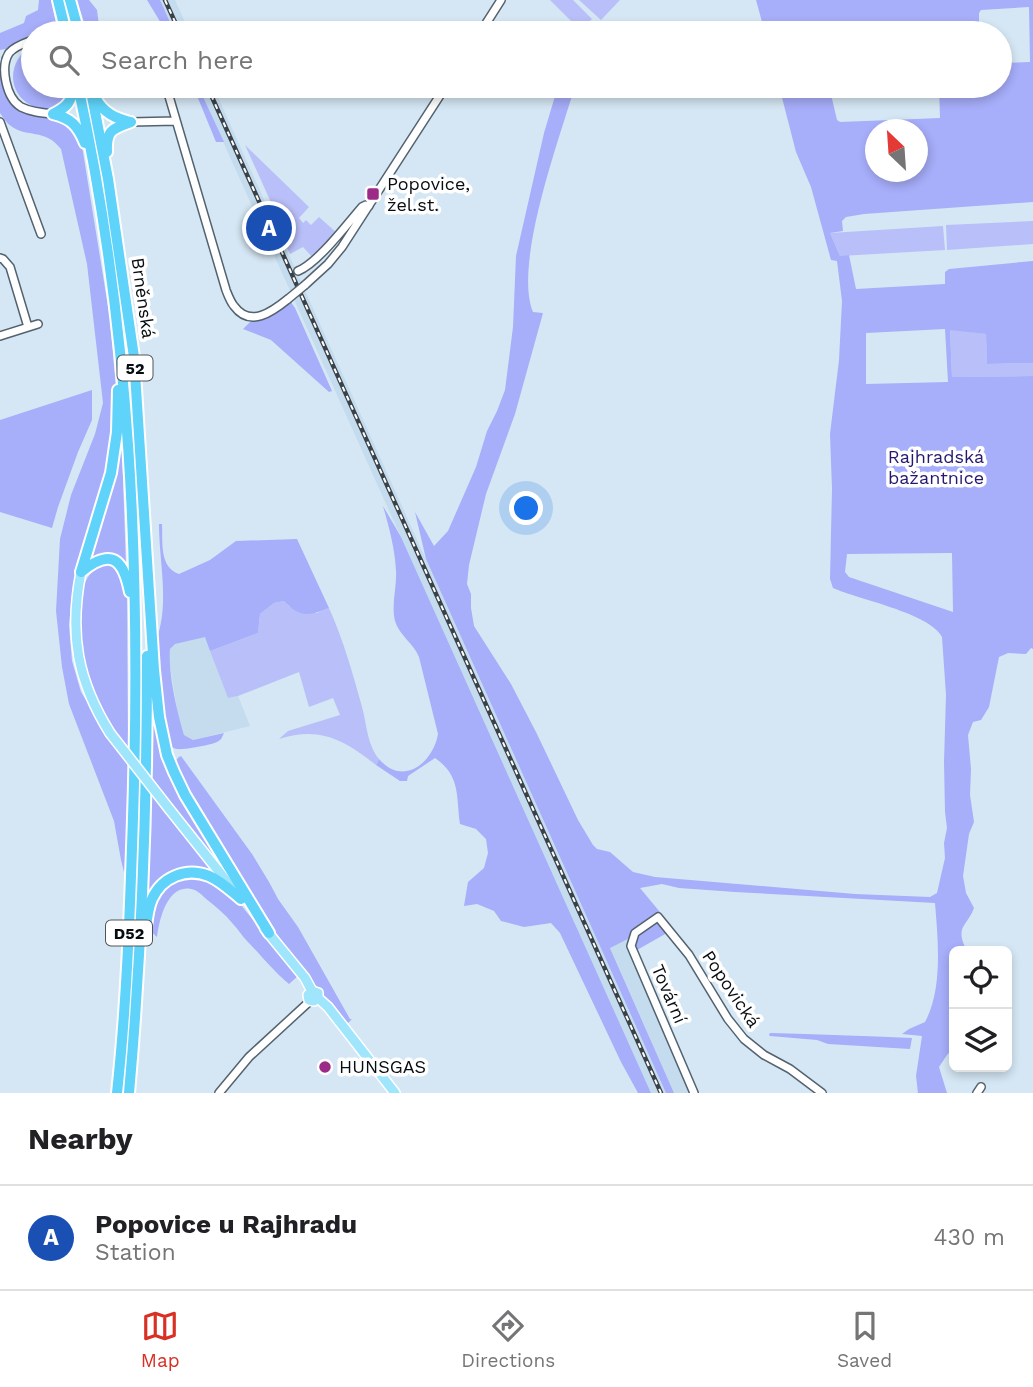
<!DOCTYPE html>
<html lang="en">
<head>
<meta charset="utf-8">
<style>
	body { margin:0; font-family:"Work Sans",sans-serif; background:#f6f6f6; color:#202124 }
	.controls { position:absolute; right:21px; bottom:21px; display:grid; overflow:hidden; border-radius:10px; box-shadow:0 4px 10px #0003 }
	.controls button { width:63px; height:63px; display:grid; place-items:center; padding:0; border:0; border-bottom:2px solid #e0e0e0; background:#fff; color:#202124; font:35px sans-serif }
	.compass { position:absolute; left:865px; top:119px; width:63px; height:63px; border-radius:50%; background:#fff; box-shadow:0 4px 10px #0003; rotate:335deg }
	.you { position:absolute; left:527px; top:509px; width:24px; height:24px; margin:-18px; border:5px solid #fff; border-radius:50%; background:#1a73e8; box-shadow:0 0 0 10px #1a73e833 }
	.badge { display:grid; place-items:center; width:46px; height:46px; border-radius:50%; background:#d93025; color:#fff; font-size:23px; font-weight:700 }
	.pin { position:absolute; translate:-50% -50%; border:4px solid #fff; box-shadow:0 2px 7px #0006 }
	.list { margin:0; padding:0; list-style:none }
	h2 { display:flex; justify-content:space-between; align-items:center; height:91px; margin:0; padding:0 28px; font-size:30px }
	h2 small { font-size:23px; font-weight:400; color:#757577 }
	.list li { display:grid; grid-template-columns:46px 1fr auto; gap:21px; align-items:center; box-sizing:border-box; height:105px; padding:0 28px; border-top:2px solid #e0e0e0 }
	.list b { display:block; font-size:26px; white-space:nowrap }
	.list p { margin:0; font-size:23px; white-space:nowrap; color:#757577 }
	.list em { font-size:23px; font-style:normal; color:#757577 }
	.icon { flex:none; width:38px; height:38px; fill:none; stroke:currentColor; stroke-width:2; stroke-linecap:round; stroke-linejoin:round }
	.map { position:relative; flex:none; width:1033px; height:1093px; overflow:hidden }
	.search { position:absolute; background:#fff; box-shadow:0 4px 10px #0003; left:21px; right:21px; top:21px; height:77px; display:flex; align-items:center; gap:18px; box-sizing:border-box; padding:0 24px; border-radius:38px; color:#757577; font-size:26px }
	.sheet { height:196px; background:#fff }
	nav { display:flex; justify-content:space-around; align-items:center; box-sizing:border-box; height:98px; border-top:2px solid #e0e0e0; background:#fff; font-size:19px; color:#757577 }
	nav a { display:grid; justify-items:center; gap:4px }
	nav .on { color:#d93025 }
	.map>svg:first-child { display:block }
	.built { fill:#c4dcee }
	.green { fill:#b9bff8 }
	.forest { fill:#a7aefa; fill-rule:evenodd }
	.lines { fill:none; stroke-linecap:round; stroke-linejoin:round }
	.minor-casing { stroke:#53626e; stroke-width:10 }
	.major-casing { stroke:#fff; stroke-width:12 }
	.highway-casing { stroke:#fff; stroke-width:14 }
	.minor { stroke:#fff; stroke-width:7 }
	.major { stroke:#9fe5fb; stroke-width:9 }
	.highway { stroke:#5fd3f9; stroke-width:10 }
	.rail-casing { stroke:#3a4249; stroke-width:4.5 }
	.rail { stroke:#fff; stroke-width:2; stroke-dasharray:5; stroke-linecap:butt }
	.minor-bridge-casing { stroke:#53626e; stroke-width:10; stroke-linecap:butt }
	.major-bridge-casing { stroke:#fff; stroke-width:12; stroke-linecap:butt }
	.minor-bridge { stroke:#fff; stroke-width:7 }
	.major-bridge { stroke:#9fe5fb; stroke-width:9 }
	.poi-dot { fill:#9c2a87; stroke:#fff; stroke-width:2.5 }
	.labels { text-anchor:middle; stroke-width:7; stroke-linejoin:round; paint-order:stroke }
	.shield { fill:#fff; stroke:#515558; stroke-width:2 }
	.shield-label { font-size:16px; font-weight:bold; fill:#070c11 }
	.poi-label { font-size:18px; fill:#070c11; stroke:#fff; text-anchor:start }
	.street-label { font-size:18px; fill:#070c11; stroke:#fff }
	.park-label { font-size:18px; fill:#24196f; stroke:#fff }
</style>
</head>
<body>
<div class="map">
<svg width="1033" height="1093" viewBox="0 0 1033 1093">
	<rect width="100%" height="100%" fill="#d5e7f4"/>
	<path class="built" d="M160,0h15l15,33h-15z
		M198,86h15l453,1007h-15z
		M205,636l23,62 10,-2 12,30 -57,14 -9,-5 -5,-15 -10,-59 1,-12 5,-5z
		M631,938l15,31 51,124h-23l-64,-146z"/>
	<path class="green" d="M550,0h23l19,19 -12,11z
		M579,0h41l-19,20z
		M245,145l64,62 -10,11 4,5 3,-3 5,5 8,-8 19,17 -24,25 -11,-12 -13,7 -5,-10 4,-2z
		M1033,221v23l-86,6 -1,-25z
		M943,226l2,24 -105,6 -10,-23z
		M950,329l36,5 1,30 46,-1v13l-81,1z
		M284,601l6,6 27,6 12,-5c14,31 24,66 33,99 5,18 5,37 17,52l-3,6c-32,-25 -56,-39 -97,-26l9,-8 52,-16 -7,-17 -24,9 -10,-35 -61,24 -10,2 -18,-47 48,-18 2,-19 14,-11z"/>
	<path class="forest" d="M39,0h12l7,33h-25v5l-23,10 -10,2v-17l24,-10 2,-7 12,-6z
		M77,0h12l8,10 2,16 7,7 -19,-1z
		M147,0h13l15,33h-8z
		M756,0h277v202l-169,12 -18,3 -4,4 1,10 -13,2 10,23 9,-1 7,34 89,-5v-12l4,-3 84,-8v102l-46,1 -1,-30 -36,-4 2,47 81,-1v273l-2,-1 -5,6 -18,-1 -9,4 -10,50 -8,13 -8,2 -5,13 3,34 -1,26 4,27 -5,12 -6,42 3,17 8,15c-7,19 -20,18 -7,43h-13v67l-1,4 1,25 -7,8 -8,12 8,26h-29l-2,-17 6,-40 -20,-2 7,-5 16,-7c18,-33 13,-82 10,-119l-200,-11 -56,-4 -17,-4 -22,4 34,41 -37,21 -7,-12 -20,10 64,145h-8l-240,-534 -11,-47 19,34 14,-15 28,-64 11,-36 10,-20 8,-21 8,-63 3,-71 28,-123 14,-47h17c-15,51 -62,178 -42,226l10,1 -28,101 -29,80 -17,71 -2,19 4,10v14l3,18 37,58 26,50 41,86 15,25 4,4 13,3 23,20 22,5 200,17 75,3 7,-4 8,-35 -1,-15 3,-15 -2,-16 -1,-50 2,-67 -4,-58c-12,-24 -85,-38 -109,-49l-3,-9 2,-90 -2,-55 9,-74 3,-59 -5,-40 -6,-1 -20,-73 -15,-35 -17,-66h50l8,34 3,2 100,-4 -1,-32h61v-23l30,-1 -1,-55 -48,3 -2,3v14l-8,6h-206zM876,130h42v42h-42zM945,329l3,53 -82,2v-51zM952,553l1,59 -104,-35 -4,-5 2,-18z
		M33,44v42h37l-2,15 -16,9c-43,-1 -52,-45 -19,-66z
		M0,64c1,49 32,49 70,60l12,22 28,173 6,70 -4,61 -22,82 -17,54 -4,39 3,36 9,31 26,43 -1,2 22,27 -3,112 -4,-16 -7,-39 -45,-117 -7,-37 -6,-56 4,-72 11,-44 24,-61 8,-31 -16,-139 -26,-115c-16,-21 -35,-11 -50,-23 -5,-3 -8,-9 -11,-13z
		M193,86h5l26,56h-8z
		M290,301l5,7 37,83 -3,1 -58,-52 -28,-11 7,-7 17,-5z
		M92,390v30l-14,32 -20,55 -6,21 -52,-16v-92z
		M122,449l4,117 -9,-8 -31,6 31,-112z
		M383,506l18,31 250,556h-13l-17,-31 -61,-129 -9,-10 -27,4 -23,-6 -7,-10 -17,-7 -13,2 4,-24 16,-14 4,-15 -2,-14 -10,-10 -16,-5c-4,-28 1,-48 -25,-66l-27,18 -1,5h-7l-24,-16 3,-6c24,28 54,4 59,-25l-19,-77c-5,-13 -20,-22 -24,-36 -4,-17 2,-33 1,-50 -1,-22 -7,-44 -13,-65z
		M159,524h3c1,18 -3,43 17,50l31,-14 26,-19 61,-2 32,69c-20,8 -29,10 -45,-7l-10,2 -14,11 -2,19 -48,18 -5,-14 -30,7 -5,5c-2,25 7,62 14,86l9,5 31,-7c-3,6 -2,6 -7,9 -6,3 -33,8 -40,7 -6,-1 -9,-5 -12,-11l-9,-97c14,-38 3,-78 3,-117z
		M103,563c14,1 19,10 24,22l1,162c-6,-7 -13,-14 -17,-21 -24,-37 -32,-69 -31,-112 0,-22 4,-40 23,-51z
		M151,709l17,60 16,32 40,68 -74,-93z
		M181,756l71,98 17,28 9,17 20,28 52,92h2l-6,6 -66,-86 -47,-72 -58,-99 1,-8 3,-3z
		M150,793l16,20 1,-1 51,65 -31,-8 -41,32z
		M200,877l23,11 18,17 57,71 -9,8c-16,-13 -28,-29 -42,-43 -5,-5 -9,-12 -14,-17 -8,-10 -18,-18 -28,-26 -4,-4 -8,-8 -14,-9 -24,-5 -32,32 -34,48 -2,-2 -7,-6 -8,-8 -5,-15 14,-47 28,-51 7,-2 16,-1 23,-1z
		M770,1033c47,1 94,3 142,5l-2,11 -82,-5 -11,-4 -47,-4 -1,-1z"/>
	<g class="lines">
		<g class="minor-casing">
			<path id="minor" d="M480,33l21,-33
				M33,40c-8,3 -18,6 -24,13 -9,14 -3,45 12,54 10,5 21,6 32,7
				M166,86l60,204c2,5 4,11 8,16 16,22 38,6 54,-7
				M0,122l41,112
				M131,122l45,-1
				M0,258l3,1 7,8 18,60
				M298,271c20,-8 49,-47 64,-64l4,-2 3,1
				M305,285l23,-21 14,-17 104,-161
				M0,336l38,-12
				M219,1093l30,-36 61,-56
				M694,1093l-63,-147 4,-13 23,-16 31,38 39,64 16,20 20,16 26,14 32,24
				M977,1093l4,-6"/>
		</g>
		<g class="major-casing">
			<path id="major" d="M81,572c-12,62 -4,108 29,161
				M170,810l62,78
				M265,929l40,49 7,13 6,2v5l10,9 67,86
				M312,991l-4,4 1,5 5,1 4,-3"/>
		</g>
		<g class="highway-casing">
			<path id="highway" d="M58,0l8,33
				M70,0l9,33
				M78,86c53,243 63,484 55,732 -3,92 -6,183 -16,275
				M90,86l18,93 26,178 20,313 5,47 8,38 7,17 11,23 84,138
				M96,99c8,14 19,19 34,23
				M53,114c18,4 25,12 32,29
				M53,114c14,-7 19,-12 20,-28
				M107,152c-1,-22 5,-23 24,-30
				M81,572l30,-99 6,-41 1,-42
				M81,572c30,-24 42,-14 49,20
				M146,927c1,-9 2,-19 6,-28 10,-22 34,-32 57,-23 12,5 22,15 32,23
				M129,1093c13,-145 18,-291 18,-437"/>
		</g>
		<use href="#minor" class="minor"/>
		<use href="#major" class="major"/>
		<use href="#highway" class="highway"/>
		<g class="rail-casing">
			<path id="rail" d="M165,0l15,33
				M207,86l454,1007"/>
		</g>
		<use href="#rail" class="rail"/>
		<g class="minor-bridge-casing">
			<path id="minor-bridge" d="M288,299l17,-14"/>
		</g>
		<g class="major-bridge-casing">
			<path id="major-bridge" d="M110,733l60,77"/>
		</g>
		<use href="#minor-bridge" class="minor-bridge"/>
		<use href="#major-bridge" class="major-bridge"/>
	</g>
	<g class="poi-dot">
		<rect x="366" y="187" width="14" height="14" rx="3.5"/>
		<circle cx="325" cy="1067" r="7"/>
	</g>
	<g class="labels">
		<g class="shield">
			<rect x="117.5" y="355.5" width="35" height="25" rx="5"/>
			<rect x="106" y="920.5" width="46" height="25" rx="5"/>
		</g>
		<g class="shield-label">
			<text x="135" y="374">52</text>
			<text x="129" y="939">D52</text>
		</g>
		<g class="poi-label">
			<text x="387" y="190">Popovice,<tspan x="387" dy="21">žel.st.</tspan></text>
			<text x="339" y="1073">HUNSGAS</text>
		</g>
		<g class="street-label">
			<text transform="translate(143 298) rotate(82)" y="6">Brněnská</text>
			<text transform="translate(731 989) rotate(56)" y="6">Popovická</text>
			<text transform="translate(669 994) rotate(67)" y="6">Tovární</text>
		</g>
		<g class="park-label">
			<text x="936" y="463">Rajhradská<tspan x="936" dy="21">bažantnice</tspan></text>
		</g>
	</g>
</svg>
<div class="controls">
<button><svg class="icon" aria-label="locate" viewBox="0 0 24 24"><circle cx="12" cy="12" r="6"/><path d="M12 2v4M12 18v4M2 12h4M18 12h4"/></svg></button>
<button><svg class="icon" aria-label="layers" viewBox="0 0 24 24"><path d="M12 4l9 5-9 5-9-5zM3 14l9 5 9-5"/></svg></button>
</div>
<svg class="compass" viewBox="-18 -18 36 36"><path d="M0-13l5 13h-10z" fill="#e53935"/><path d="M0 13l5-13h-10z" fill="#757577"/></svg>
<div class="you"></div>
<div class="pin badge" style="left:269px;top:228px;background:#1a4fb4">A</div>
<div class="search"><svg class="icon" aria-label="search" viewBox="0 0 24 24"><circle cx="10" cy="10" r="6"/><path d="M15 15l6 6"/></svg>Search here</div>
</div>
<section class="sheet">
<h2>Nearby<small></small></h2>
<ul class="list">
<li><span class="badge" style="background:#1a4fb4">A</span><div><b>Popovice u Rajhradu</b><p>Station</p></div><em>430 m</em></li>
</ul>
</section>
<nav>
<a class="on"><svg class="icon" aria-label="map" viewBox="0 0 24 24"><path d="M3 6l6-2 6 2 6-2v14l-6 2-6-2-6 2zM9 4v14M15 6v14"/></svg>Map</a>
<a><svg class="icon" aria-label="directions" viewBox="0 0 24 24"><path d="M12 3l9 9-9 9-9-9zM9 14v-3h6M13 9l2 2-2 2"/></svg>Directions</a>
<a><svg class="icon" aria-label="saved" viewBox="0 0 24 24"><path d="M7 4h10v16l-5-4-5 4z"/></svg>Saved</a>
</nav>
</body>
</html>
